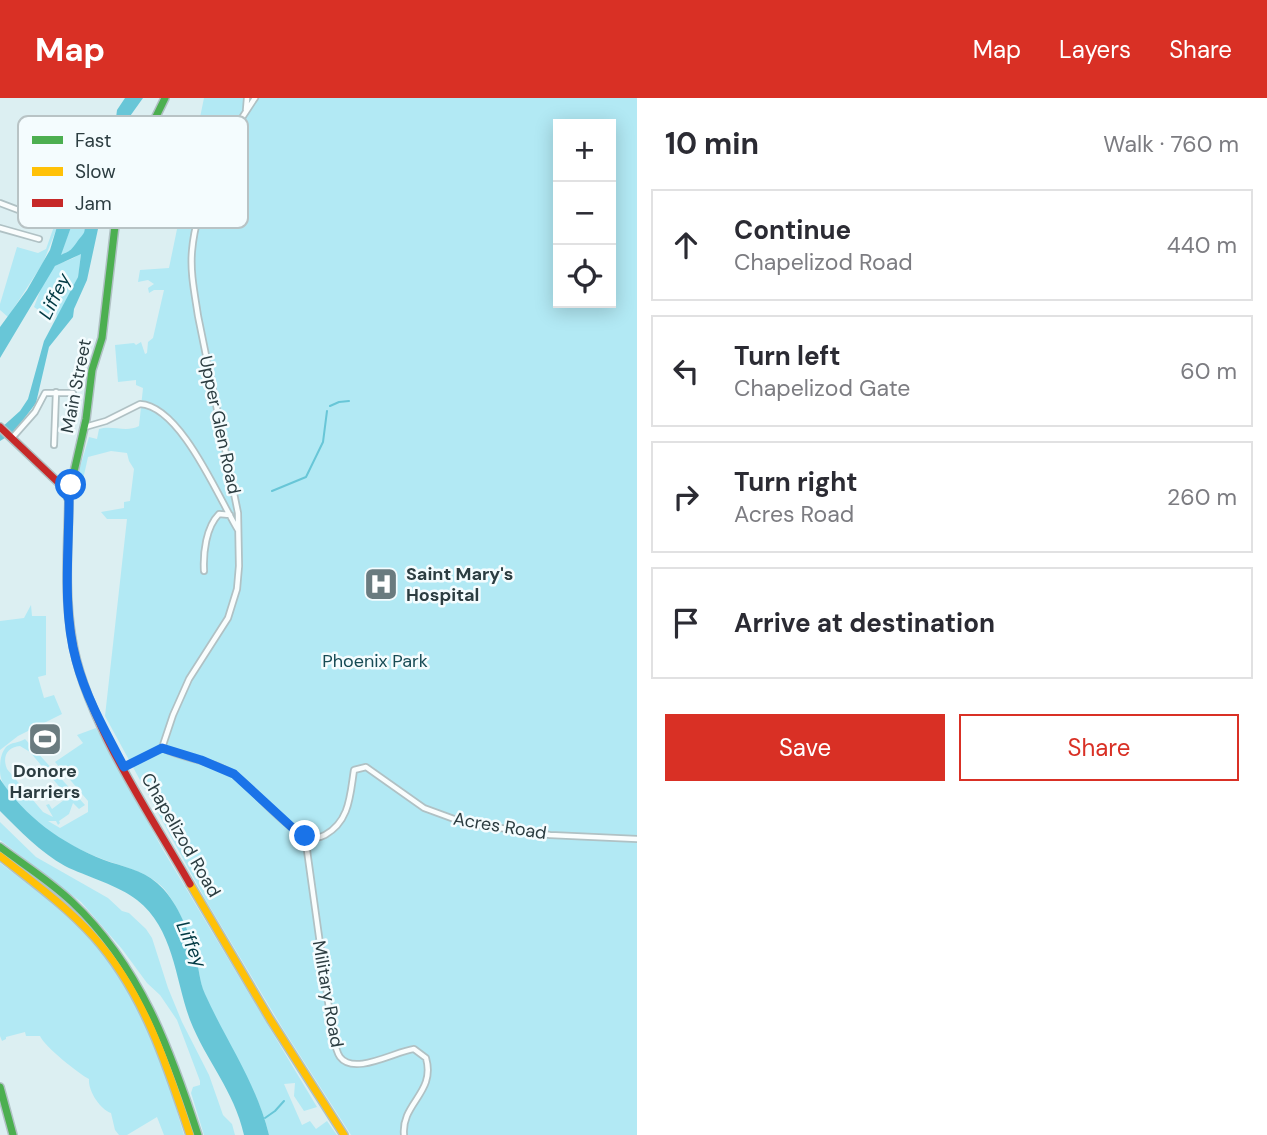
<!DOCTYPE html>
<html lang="en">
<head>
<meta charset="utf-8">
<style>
	body { margin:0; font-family:"DM Sans",sans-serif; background:#f2f2f3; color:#2b2b33 }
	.controls { position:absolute; right:21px; top:21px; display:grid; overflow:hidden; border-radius:0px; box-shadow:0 4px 18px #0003 }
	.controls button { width:63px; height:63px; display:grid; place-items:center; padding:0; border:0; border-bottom:2px solid #e1e1e2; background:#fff; color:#2b2b33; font:35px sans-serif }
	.stop { position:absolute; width:21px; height:21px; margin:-16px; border:5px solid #1a73e8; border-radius:50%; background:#fff }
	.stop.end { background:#1a73e8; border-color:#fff; box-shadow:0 2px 7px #0008 }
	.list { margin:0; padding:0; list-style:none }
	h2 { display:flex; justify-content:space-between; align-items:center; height:91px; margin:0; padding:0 28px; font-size:30px }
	h2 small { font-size:23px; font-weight:400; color:#7c7c81 }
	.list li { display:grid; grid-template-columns:46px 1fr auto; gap:21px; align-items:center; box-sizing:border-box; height:112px; margin:0 14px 14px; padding:0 14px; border:2px solid #e1e1e2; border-radius:0px }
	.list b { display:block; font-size:26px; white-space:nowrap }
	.list p { margin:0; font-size:23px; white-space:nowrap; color:#7c7c81 }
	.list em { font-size:23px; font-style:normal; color:#7c7c81 }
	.actions { display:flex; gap:14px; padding:21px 28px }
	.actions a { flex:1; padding:16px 0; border:2px solid #d93025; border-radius:0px; text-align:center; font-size:24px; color:#d93025 }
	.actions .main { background:#d93025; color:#fff }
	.icon { flex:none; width:38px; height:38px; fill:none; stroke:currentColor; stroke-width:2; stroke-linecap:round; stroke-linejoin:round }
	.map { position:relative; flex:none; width:637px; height:1037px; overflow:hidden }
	header { display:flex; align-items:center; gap:42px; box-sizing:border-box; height:98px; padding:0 35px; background:#d93025; color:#fff }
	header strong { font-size:33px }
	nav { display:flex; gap:38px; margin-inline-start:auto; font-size:24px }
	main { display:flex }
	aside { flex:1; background:#fff }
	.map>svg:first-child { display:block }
	.green { fill:#b2e9f4; fill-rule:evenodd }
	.water { fill:#68c6d7; fill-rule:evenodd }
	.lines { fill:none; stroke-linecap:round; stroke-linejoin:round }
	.stream { stroke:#68c6d7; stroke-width:2 }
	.street-casing { stroke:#b0c1c4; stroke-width:8 }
	.fast-casing { stroke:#b0c1c4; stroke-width:10 }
	.slow-casing { stroke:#b0c1c4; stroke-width:10 }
	.jam-casing { stroke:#b0c1c4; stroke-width:10 }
	.street { stroke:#fafdfd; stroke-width:4.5 }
	.fast { stroke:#4caf50; stroke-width:7 }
	.slow { stroke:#ffc107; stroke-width:7 }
	.jam { stroke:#c62828; stroke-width:7 }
	.route { stroke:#1a73e8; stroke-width:9 }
	.labels { text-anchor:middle; stroke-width:5; stroke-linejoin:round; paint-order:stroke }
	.street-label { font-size:18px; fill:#2c3d41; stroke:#f4fcfe }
	.poi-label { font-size:18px; font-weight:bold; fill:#2c3d41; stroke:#f4fcfe; text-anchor:start }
	.park-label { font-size:18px; fill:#174b55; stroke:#f4fcfe }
	.water-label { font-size:19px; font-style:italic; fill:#003943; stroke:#f4fcfe }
	.key { fill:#f4fcfe; stroke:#b8c3c5; stroke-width:2 }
	.key-label { font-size:19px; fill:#2c3d41 }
</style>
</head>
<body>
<header>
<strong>Map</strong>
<nav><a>Map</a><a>Layers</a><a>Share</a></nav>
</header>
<main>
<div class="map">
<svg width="637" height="1037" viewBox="0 0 637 1037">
	<rect width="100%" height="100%" fill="#dceff2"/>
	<path class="green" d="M204,0h433v1037h-286l-68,-106 -78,-130 -100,-183 22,-197h-20l-6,-7 23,-4v-6l6,-1 4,-32 -5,-8 -2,-8 -16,-2 -23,6 -4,18 -10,12 15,-50 8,2 2,-10c14,-4 27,4 40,-3l4,-38 -7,-3v-5l-18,2 -3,-37 19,-2 2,2 5,-3 4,12 2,-1 1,-11 5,-4 11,-48h-10l-5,3 -1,-5 6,-4 -6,-4 -10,2 2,-12 29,-2zM558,26h53v179h-53z
		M98,73l2,25 -8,24 -10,-4 -5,1c19,16 -1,32 -17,39l15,-40z
		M60,122l-17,43 -35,54 -8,-7v-6l17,-57 21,6 8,-4 10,-28z
		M79,156h2l-3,23 -18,38 -3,4 -1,-8 2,-6 -7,-5 -2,3 4,3 -6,10 -13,-9c5,-12 10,-30 20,-40 7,-6 18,-6 25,-13z
		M31,507l1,11h14v59l-8,2 6,21 10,-3 8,19 -44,22 -18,14v-129l24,-3z
		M96,630l67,122 154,257 -13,4 -10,-15 1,-13 -11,1 18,41 8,-4 6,8 11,-8 10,14h-68c-12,-53 -48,-94 -66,-145 -4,-11 -4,-24 -8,-36 -6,-21 -16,-45 -29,-63 -15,-19 -44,-24 -66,-33 -31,-12 -66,-32 -86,-60 -7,-8 -14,-16 -14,-27 0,-7 0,-17 6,-24 5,-5 13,-4 19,-8l60,66 -6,4 -6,-6 -4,11 -10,7 1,2 -2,2 -2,-4h-8l12,7 28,-16v-11l-33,-39 28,-19 -6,-8zM20,648l10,6 38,45 -16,12 -3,-5 -3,1 7,12 -10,-5 -36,-43c-5,-12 0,-22 13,-23z
		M0,724l36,35 72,41 14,13 7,2 17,16 6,9 16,50 14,34 27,53 14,40 9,9 3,11h-31l-13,-42 2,-6 7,-2v-4l-23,-61 -17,-25 -13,-12 -25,-34 -41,-47 -81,-62z
		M0,765c61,45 110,86 144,155 18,37 28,78 40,117h-20l-7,-18 -30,18h-8l-4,-5 -4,-17c-11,-4 -23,-22 -22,-34 -10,-5 -45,-33 -49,-43h-14l-1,-4 -19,5v2l-4,2 -2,-5z"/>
	<path class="water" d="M125,0h18l-20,28 -15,35 3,20v22l-13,26 -11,51 -13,29 -1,8 -24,30 -13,56 -23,30 -13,8v-12l20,-18 8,-12 16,-58 34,-64 3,-23 -26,12 -55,92v-31l27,-37 23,-40 26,-87 20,-35 14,-4 6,-6 1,-8zM98,74l2,24 -8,24 -15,-3 1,3 5,2c4,12 0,11 -6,20 -6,8 -5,8 -16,13l14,-39z
		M0,681c25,38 61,64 104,81 19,7 37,9 53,23 19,16 31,46 38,70 4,13 4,28 10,41 21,47 52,90 64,141h-25c-10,-45 -38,-74 -54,-115 -15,-41 -16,-91 -53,-120 -17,-14 -52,-24 -72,-34 -25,-14 -45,-35 -65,-55z"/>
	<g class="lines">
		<path class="stream" d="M330,308l9,-4 10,-1
			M272,393l34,-14 17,-35 4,-31
			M265,1020l10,-7 9,-10"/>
		<g class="street-casing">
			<path id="street" d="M246,12l1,-12
				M0,105l42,16 6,-2 5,-11
				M0,130l39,11
				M85,329l21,-6 34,-17c41,2 79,95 98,126
				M12,340l23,-26 10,-19h28
				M54,347l2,-53
				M204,473c-1,-18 2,-44 15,-57l11,1
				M162,650l11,-33 16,-36 39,-61 9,-29 2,-23 -1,-53 -40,-197c-3,-21 -8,-43 -6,-65 4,-49 35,-113 63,-153
				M162,650c23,12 52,12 74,28 21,15 63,74 89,59 25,-14 25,-40 29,-65l12,-3 58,41 41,15 85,12 87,4
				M124,669l38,-19
				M305,738l27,194c2,8 3,20 8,27 14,19 56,-6 74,-8l12,9c10,35 -25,45 -22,77"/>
		</g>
		<g class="fast-casing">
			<path id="fast" d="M66,395l5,-8 15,-66 6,-49 10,-32 14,-121 19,-57 30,-62
				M0,749c24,18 50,34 72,55 68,64 98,147 126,233
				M0,989l13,48"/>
		</g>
		<g class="slow-casing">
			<path id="slow" d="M0,758c33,26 66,50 94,81 50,56 73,128 96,198
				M190,786l80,135 74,116"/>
		</g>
		<g class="jam-casing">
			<path id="jam" d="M0,329l62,59 7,14c-1,46 -5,93 3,139 13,81 77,173 118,245"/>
		</g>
		<use href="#street" class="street"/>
		<use href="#fast" class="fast"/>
		<use href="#slow" class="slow"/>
		<use href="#jam" class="jam"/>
	</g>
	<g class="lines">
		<path class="route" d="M71,387l-5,8 3,7c0,52 -7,109 7,160 10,38 30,73 48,107l38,-19 39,12 33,14 62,57 9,5"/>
	</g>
	<defs>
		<g id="hospital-square" transform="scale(1.75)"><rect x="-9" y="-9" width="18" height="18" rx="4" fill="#6a7b7f" stroke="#f4fcfe"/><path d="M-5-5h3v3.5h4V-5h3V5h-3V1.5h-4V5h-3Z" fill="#fff"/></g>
		<g id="stadium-square" transform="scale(1.75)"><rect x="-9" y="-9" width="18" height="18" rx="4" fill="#6a7b7f" stroke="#f4fcfe"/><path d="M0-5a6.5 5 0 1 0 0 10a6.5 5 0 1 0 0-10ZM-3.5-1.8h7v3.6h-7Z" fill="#fff"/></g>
	</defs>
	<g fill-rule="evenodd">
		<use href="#hospital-square" x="381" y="486"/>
		<use href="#stadium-square" x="45" y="641"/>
	</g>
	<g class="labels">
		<g class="street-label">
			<text transform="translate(76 288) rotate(-79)" y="6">Main Street</text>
			<text transform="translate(220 327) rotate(78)" y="6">Upper Glen Road</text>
			<text transform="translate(500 728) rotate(9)" y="6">Acres Road</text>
			<text transform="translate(181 737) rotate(60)" y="6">Chapelizod Road</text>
			<text transform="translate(328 896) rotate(80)" y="6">Military Road</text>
		</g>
		<g class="poi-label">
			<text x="406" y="482">Saint Mary's<tspan x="406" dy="21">Hospital</tspan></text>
			<text x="45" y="679" text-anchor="middle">Donore<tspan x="45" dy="21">Harriers</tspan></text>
		</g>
		<g class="park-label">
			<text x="375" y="569">Phoenix Park</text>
		</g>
		<g class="water-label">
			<text transform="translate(54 198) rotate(-64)" y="7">Liffey</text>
			<text transform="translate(192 846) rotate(67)" y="7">Liffey</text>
		</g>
	</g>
	<rect x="18" y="18" width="230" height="112" rx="10" class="key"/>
	<rect x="32" y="38" width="31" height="8" fill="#4caf50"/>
	<rect x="32" y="69" width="31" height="9" fill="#ffc107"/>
	<rect x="32" y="101" width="31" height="8" fill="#c62828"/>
	<g class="key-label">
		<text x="75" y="49">Fast</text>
		<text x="75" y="80">Slow</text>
		<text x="75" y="112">Jam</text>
	</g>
</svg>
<div class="controls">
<button>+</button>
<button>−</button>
<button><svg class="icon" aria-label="locate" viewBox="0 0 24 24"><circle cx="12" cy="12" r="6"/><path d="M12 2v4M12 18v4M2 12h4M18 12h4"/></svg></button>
</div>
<div class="stop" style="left:71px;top:387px"></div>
<div class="stop end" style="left:305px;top:738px"></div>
</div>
<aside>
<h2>10 min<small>Walk · 760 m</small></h2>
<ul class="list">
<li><svg class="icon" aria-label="ahead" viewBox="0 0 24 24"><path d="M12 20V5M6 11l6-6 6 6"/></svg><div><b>Continue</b><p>Chapelizod Road</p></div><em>440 m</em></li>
<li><svg class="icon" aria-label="left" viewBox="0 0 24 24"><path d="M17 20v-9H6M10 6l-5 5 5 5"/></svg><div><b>Turn left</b><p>Chapelizod Gate</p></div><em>60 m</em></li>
<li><svg class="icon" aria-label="right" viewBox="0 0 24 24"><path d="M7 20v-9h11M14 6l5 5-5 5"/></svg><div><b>Turn right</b><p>Acres Road</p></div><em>260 m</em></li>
<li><svg class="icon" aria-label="arrive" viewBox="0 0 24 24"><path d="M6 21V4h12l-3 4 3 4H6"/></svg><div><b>Arrive at destination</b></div></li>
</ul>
<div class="actions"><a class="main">Save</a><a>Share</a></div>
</aside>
</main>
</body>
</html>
